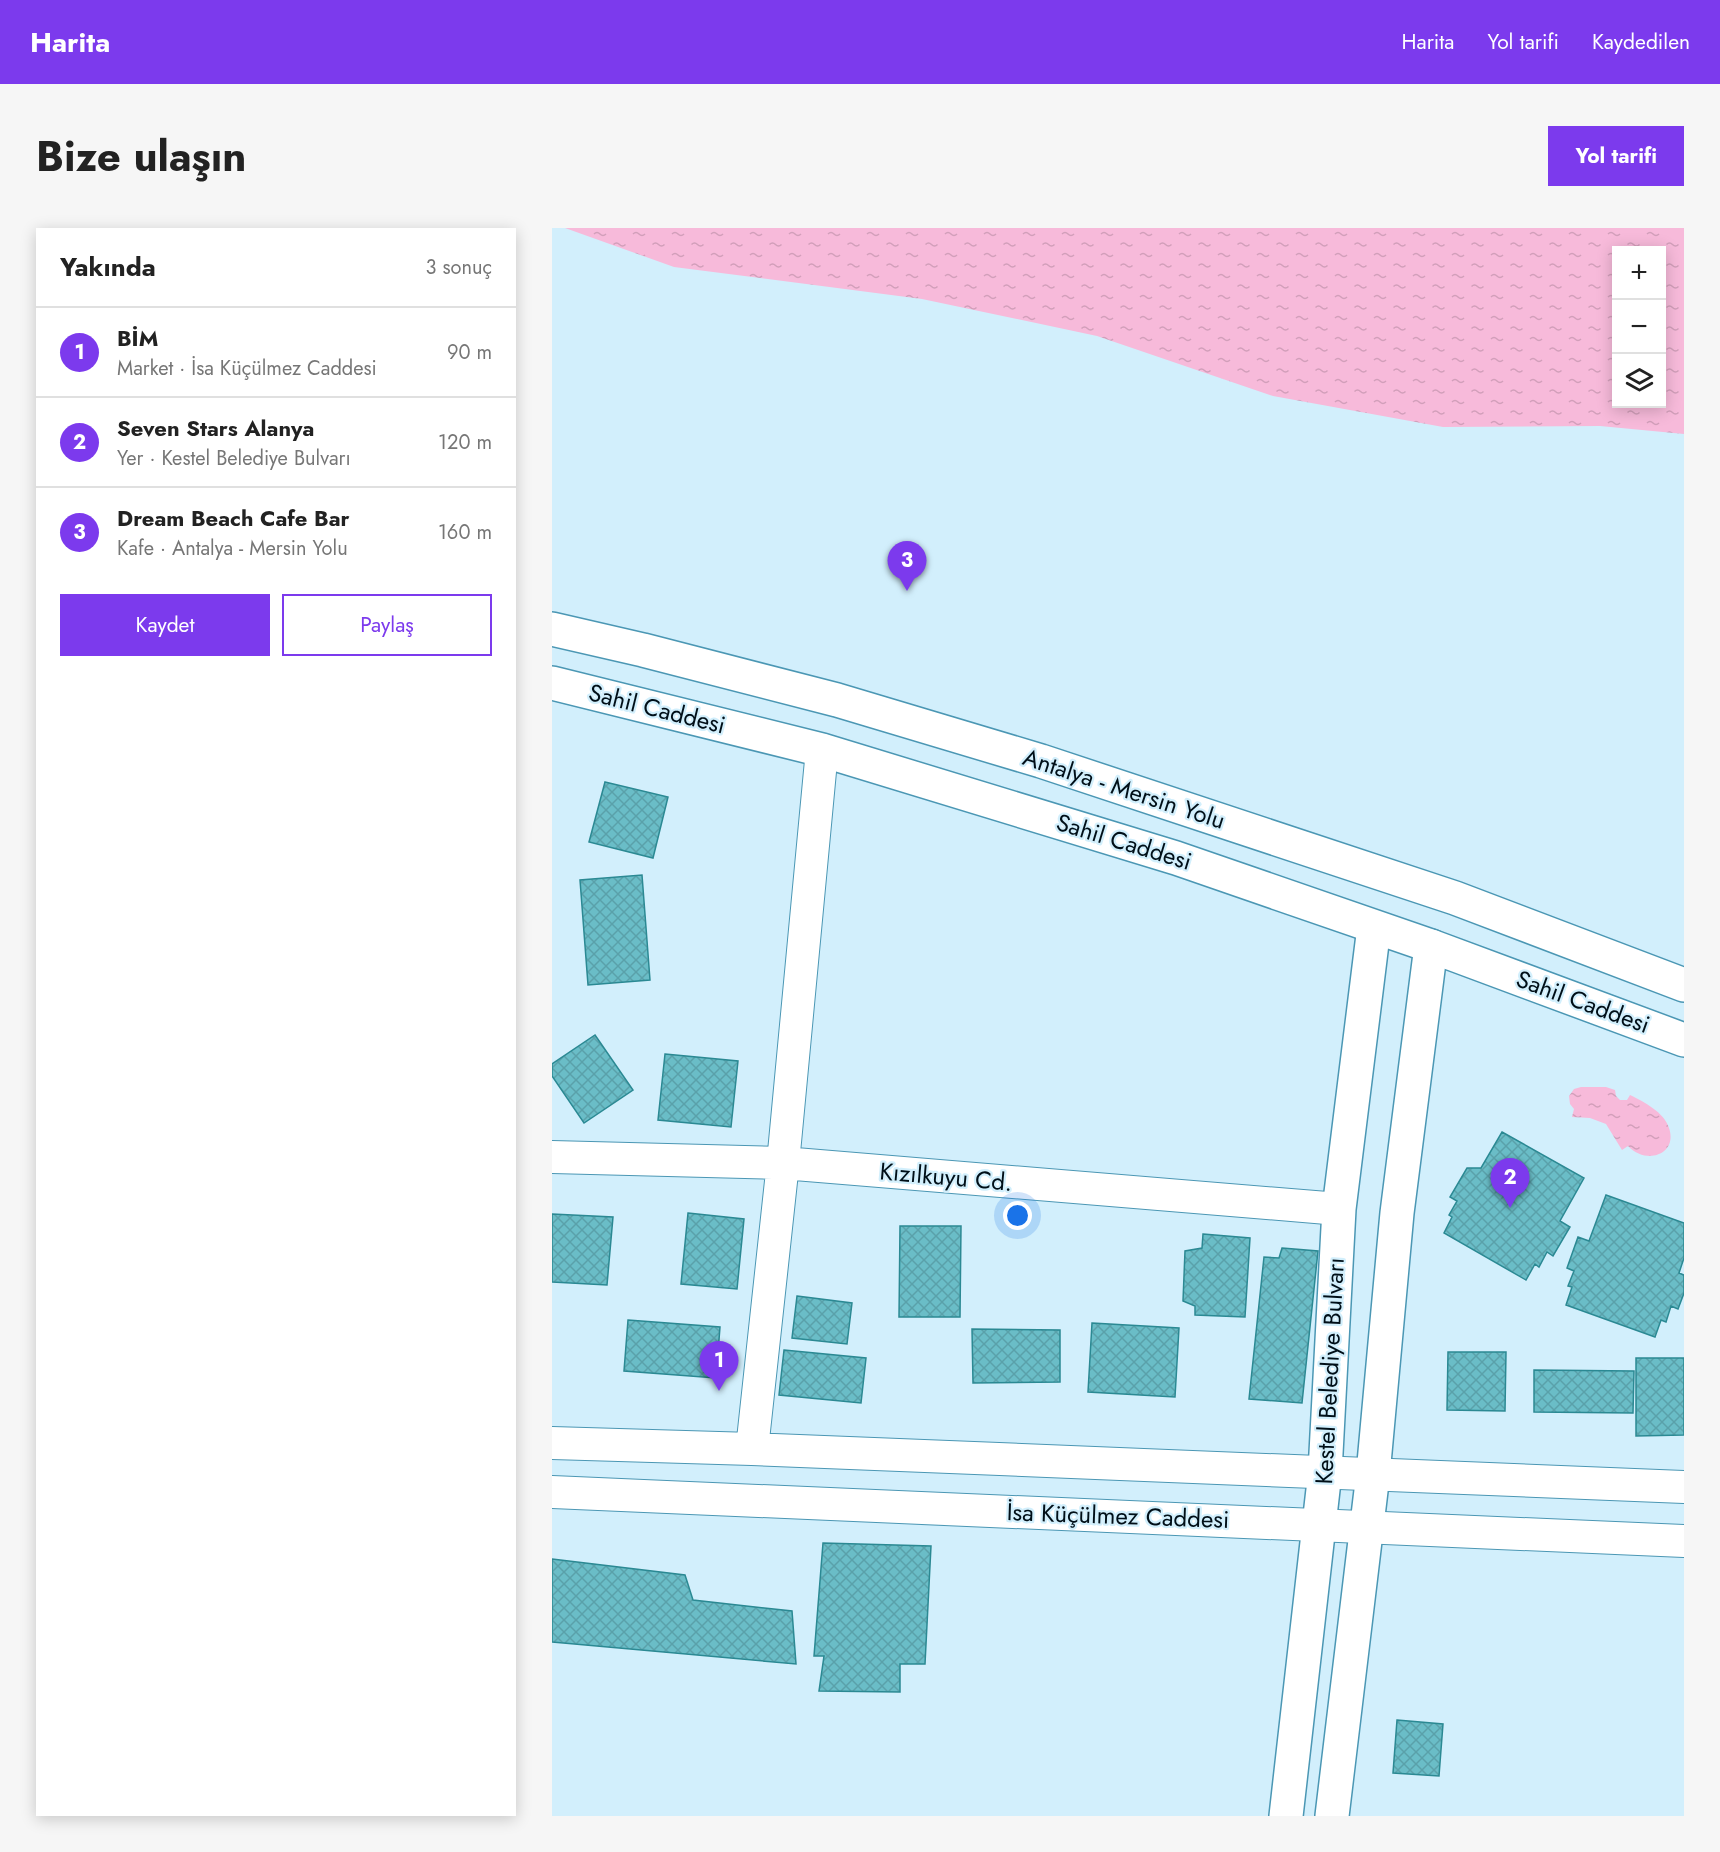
<!DOCTYPE html>
<html lang="tr">
<head>
<meta charset="utf-8">
<style>
	body { margin:0; font-family:Jost,sans-serif; background:#f6f6f6; color:#222 }
	.controls { position:absolute; right:18px; top:18px; display:grid; overflow:hidden; border-radius:0px; box-shadow:0 3px 15px #0003 }
	.controls button { width:54px; height:54px; display:grid; place-items:center; padding:0; border:0; border-bottom:2px solid #e0e0e0; background:#fff; color:#222; font:30px sans-serif }
	.you { position:absolute; left:466px; top:988px; width:21px; height:21px; margin:-15px; border:4px solid #fff; border-radius:50%; background:#1a73e8; box-shadow:0 0 0 9px #1a73e833 }
	.badge { display:grid; place-items:center; width:39px; height:39px; border-radius:50%; background:#7c3aed; color:#fff; font-size:20px; font-weight:700 }
	.pin { position:absolute; translate:-50% -50px; filter:drop-shadow(0 2px 3px #0008) }
	.pin::after { content:''; position:absolute; top:32px; width:21px; height:18px; background:inherit; clip-path:polygon(0 0,100% 0,50% 100%) }
	.list { margin:0; padding:0; list-style:none }
	h2 { display:flex; justify-content:space-between; align-items:center; height:78px; margin:0; padding:0 24px; font-size:26px }
	h2 small { font-size:20px; font-weight:400; color:#767676 }
	.list li { display:grid; grid-template-columns:39px 1fr auto; gap:18px; align-items:center; box-sizing:border-box; height:90px; padding:0 24px; border-top:2px solid #e0e0e0 }
	.list b { display:block; font-size:22px; white-space:nowrap }
	.list p { margin:0; font-size:20px; white-space:nowrap; color:#767676 }
	.list em { font-size:20px; font-style:normal; color:#767676 }
	.actions { display:flex; gap:12px; padding:18px 24px }
	.actions a { flex:1; padding:14px 0; border:2px solid #7c3aed; border-radius:0px; text-align:center; font-size:21px; color:#7c3aed }
	.actions .main { background:#7c3aed; color:#fff }
	.icon { flex:none; width:33px; height:33px; fill:none; stroke:currentColor; stroke-width:2; stroke-linecap:round; stroke-linejoin:round }
	.map { position:relative; flex:none; width:1132px; height:1588px; overflow:hidden; border-radius:0px }
	header { display:flex; align-items:center; gap:36px; box-sizing:border-box; height:84px; padding:0 30px; background:#7c3aed; color:#fff }
	header strong { font-size:28px }
	nav { display:flex; gap:33px; margin-inline-start:auto; font-size:21px }
	.intro { display:flex; align-items:center; justify-content:space-between; box-sizing:border-box; height:144px; padding:0 36px }
	h1 { margin:0; font-size:42px }
	.button { padding:15px 27px; border-radius:0px; background:#7c3aed; color:#fff; font-size:21px; font-weight:700 }
	main { display:flex; gap:36px; padding:0 36px }
	aside { flex:1; background:#fff; border-radius:0px; box-shadow:0 3px 15px #0003 }
	.map>svg:first-child { display:block }
	.water { fill:url(#water-ripples); fill-rule:evenodd }
	.building { fill:url(#building-cross-hatch); stroke:#2b8993; stroke-width:1.5 }
	.lines { fill:none; stroke-linecap:round; stroke-linejoin:round }
	.minor-casing { stroke:#4b97b4; stroke-width:34 }
	.tertiary-casing { stroke:#4b97b4; stroke-width:36 }
	.trunk-casing { stroke:#4b97b4; stroke-width:36 }
	.minor { stroke:#fff; stroke-width:32 }
	.tertiary { stroke:#fff; stroke-width:33 }
	.trunk { stroke:#fff; stroke-width:33 }
	.labels { text-anchor:middle; stroke-width:4.5; stroke-linejoin:round; paint-order:stroke }
	.street-label { font-size:24px; fill:#000f18; stroke:#d2effc }
</style>
</head>
<body>
<header>
<strong>Harita</strong>
<nav><a>Harita</a><a>Yol tarifi</a><a>Kaydedilen</a></nav>
</header>
<div class="intro"><h1>Bize ulaşın</h1><a class="button">Yol tarifi</a></div>
<main>
<aside>
<h2>Yakında<small>3 sonuç</small></h2>
<ul class="list">
<li><span class="badge">1</span><div><b>BİM</b><p>Market · İsa Küçülmez Caddesi</p></div><em>90 m</em></li>
<li><span class="badge">2</span><div><b>Seven Stars Alanya</b><p>Yer · Kestel Belediye Bulvarı</p></div><em>120 m</em></li>
<li><span class="badge">3</span><div><b>Dream Beach Cafe Bar</b><p>Kafe · Antalya - Mersin Yolu</p></div><em>160 m</em></li>
</ul>
<div class="actions"><a class="main">Kaydet</a><a>Paylaş</a></div>
</aside>
<div class="map">
<svg width="1132" height="1588" viewBox="0 0 1132 1588">
	<defs>
		<pattern id="water-ripples" width="26" height="14" patternUnits="userSpaceOnUse" patternTransform="scale(1.5)"><rect width="26" height="14" fill="#f7bada"/><path d="M2 4q2-2 4 0t4 0M15 11q2-2 4 0t4 0" fill="none" stroke="#d29fba"/></pattern>
		<pattern id="building-cross-hatch" width="8" height="8" patternUnits="userSpaceOnUse" patternTransform="scale(1.5)"><rect width="8" height="8" fill="#6abdc7"/><path d="M0 0l8 8M0 8l8-8" fill="none" stroke="#5aa1aa"/></pattern>
	</defs>
	<rect width="100%" height="100%" fill="#d2effc"/>
	<path class="water" d="M13,0h1119v206l-84,-8 -157,1 -170,-31 -176,-60 -175,-37 -248,-32zM1110,22v154h-46v-154z
		M1029,859h25l9,3 1,6 4,4h7l3,-5c14,7 34,17 39,33 9,26 -22,38 -41,18l-6,4 -16,-26 -16,-6 -18,-1 2,-8 -4,-5 -1,-8 5,-7z"/>
	<path class="building" d="M53,554l63,15 -15,61 -64,-16z
		M90,647l8,105 -62,5 -8,-105z
		M43,807l38,55 -49,33 -32,-47v-12z
		M113,826l73,7 -7,66 -73,-7z
		M950,904l82,46 -24,43 10,6 -17,29 -6,-4 -8,15 -4,-3 -9,16 -82,-47 8,-16 -3,-2 8,-14 -7,-4 17,-29h14z
		M1054,967l78,28v35l-5,15 5,2v18l-6,16 -7,-3 -5,16 -5,-2 -6,17 -89,-32 6,-18 -4,-1 6,-15 -7,-3 11,-31 11,4z
		M136,985l56,6 -7,70 -56,-5z
		M0,986l61,3 -6,68 -55,-3z
		M348,998h61l-1,91h-61z
		M651,1006l47,4 -5,79 -50,-2v-9l-12,-5 2,-50 17,-3z
		M730,1020l36,3 -16,152 -53,-4 15,-142 15,1z
		M245,1068l55,7 -5,41 -55,-6z
		M76,1092l92,7 -4,51 -92,-7z
		M540,1095l87,5 -4,69 -87,-5z
		M420,1101l88,1v52l-87,1z
		M232,1122l82,8 -5,45 -82,-8z
		M896,1124h58l-1,59 -58,-1z
		M1084,1130h48v77l-48,1z
		M982,1142l100,1 -1,42 -99,-1z
		M271,1315l108,3 -6,118h-25v28l-81,-1 5,-35h-10z
		M0,1331l133,16 8,25 99,11 4,53 -244,-22z
		M845,1492l46,4 -4,52 -46,-3z"/>
	<g class="lines">
		<g class="minor-casing">
			<path id="minor" d="M0,929l231,6 556,46
				M0,1215l200,6 932,38
				M200,1221l31,-286 39,-413
				M0,1264l1132,49"/>
		</g>
		<g class="tertiary-casing">
			<path id="tertiary" d="M734,1588l39,-344 14,-263 35,-282
				M780,1588l41,-342 24,-261 34,-267"/>
		</g>
		<g class="trunk-casing">
			<path id="trunk" d="M0,401l91,21 194,50 204,61 414,137 229,87
				M0,455l270,67 354,108 255,88 253,94"/>
		</g>
		<use href="#minor" class="minor"/>
		<use href="#tertiary" class="tertiary"/>
		<use href="#trunk" class="trunk"/>
	</g>
	<g class="labels">
		<g class="street-label">
			<text transform="translate(105 481) rotate(14)" y="8">Sahil Caddesi</text>
			<text transform="translate(572 561) rotate(18)" y="8">Antalya - Mersin Yolu</text>
			<text transform="translate(572 614) rotate(17)" y="8">Sahil Caddesi</text>
			<text transform="translate(1031 774) rotate(20)" y="8">Sahil Caddesi</text>
			<text transform="translate(394 949) rotate(5)" y="8">Kızılkuyu Cd.</text>
			<text transform="translate(778 1143) rotate(-87)" y="8">Kestel Belediye Bulvarı</text>
			<text transform="translate(566 1288) rotate(2)" y="8">İsa Küçülmez Caddesi</text>
		</g>
	</g>
</svg>
<div class="controls">
<button>+</button>
<button>−</button>
<button><svg class="icon" aria-label="layers" viewBox="0 0 24 24"><path d="M12 4l9 5-9 5-9-5zM3 14l9 5 9-5"/></svg></button>
</div>
<div class="you"></div>
<div class="pin badge" style="left:167px;top:1163px">1</div>
<div class="pin badge" style="left:958px;top:980px">2</div>
<div class="pin badge" style="left:355px;top:363px">3</div>
</div>
</main>
</body>
</html>
